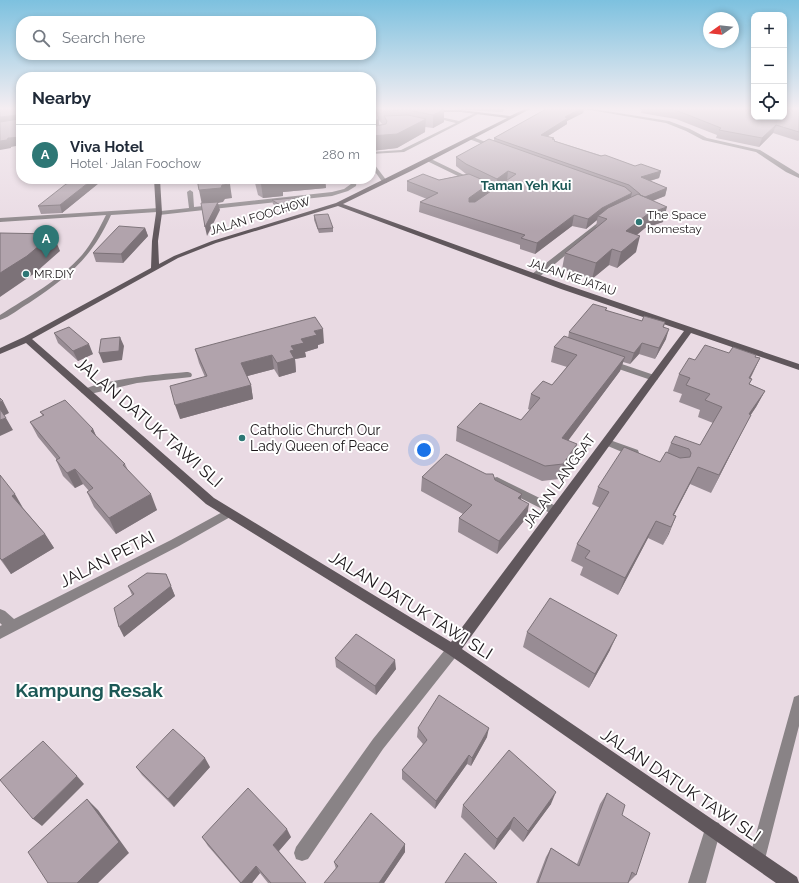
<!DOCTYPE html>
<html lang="en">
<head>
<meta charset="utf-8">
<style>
	body { margin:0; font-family:Raleway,sans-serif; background:#f2f2f3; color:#1f2937 }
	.controls { position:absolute; right:12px; top:12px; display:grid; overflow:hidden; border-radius:8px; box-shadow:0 2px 6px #0003 }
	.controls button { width:36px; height:36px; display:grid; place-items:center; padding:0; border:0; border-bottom:1px solid #e0e1e3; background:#fff; color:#1f2937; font:20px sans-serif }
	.compass { position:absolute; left:703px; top:12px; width:36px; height:36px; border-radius:50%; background:#fff; box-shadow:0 2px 6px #0003; rotate:255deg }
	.you { position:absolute; left:424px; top:450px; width:14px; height:14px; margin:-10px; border:3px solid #fff; border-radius:50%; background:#1a73e8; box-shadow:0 0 0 6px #1a73e833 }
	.badge { display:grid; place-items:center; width:26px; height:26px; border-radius:50%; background:#2e7775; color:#fff; font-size:13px; font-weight:700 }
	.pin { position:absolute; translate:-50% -33px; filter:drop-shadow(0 1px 2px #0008) }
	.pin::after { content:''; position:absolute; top:21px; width:14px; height:12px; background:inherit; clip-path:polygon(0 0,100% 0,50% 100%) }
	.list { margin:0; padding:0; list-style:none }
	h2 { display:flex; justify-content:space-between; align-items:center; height:52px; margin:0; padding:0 16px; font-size:17px }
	h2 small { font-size:13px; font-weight:400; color:#747a83 }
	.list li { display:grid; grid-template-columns:26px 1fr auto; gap:12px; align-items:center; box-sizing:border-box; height:60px; padding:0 16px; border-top:1px solid #e0e1e3 }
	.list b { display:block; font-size:15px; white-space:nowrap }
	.list p { margin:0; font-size:13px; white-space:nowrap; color:#747a83 }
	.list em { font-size:13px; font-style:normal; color:#747a83 }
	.icon { flex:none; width:22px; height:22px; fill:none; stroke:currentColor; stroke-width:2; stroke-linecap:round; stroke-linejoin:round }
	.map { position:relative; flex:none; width:799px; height:883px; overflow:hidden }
	.search { position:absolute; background:#fff; box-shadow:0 2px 6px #0003; left:16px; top:16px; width:360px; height:44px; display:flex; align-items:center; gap:10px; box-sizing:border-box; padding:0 14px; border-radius:16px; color:#747a83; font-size:15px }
	.panel { position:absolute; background:#fff; box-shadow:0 2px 6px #0003; left:16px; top:72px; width:360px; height:112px; border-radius:16px }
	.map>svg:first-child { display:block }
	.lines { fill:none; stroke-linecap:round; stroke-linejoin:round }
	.lane { fill:#898386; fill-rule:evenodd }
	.street { fill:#898386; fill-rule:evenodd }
	.secondary { fill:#60575c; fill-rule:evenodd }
	.wall { fill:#988c94; fill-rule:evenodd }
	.shaded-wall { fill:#7c7278 }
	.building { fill:#b1a3ac; stroke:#7c7278 }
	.poi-dot { fill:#2e7775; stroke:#fff; stroke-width:1.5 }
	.labels { text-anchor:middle; stroke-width:4; stroke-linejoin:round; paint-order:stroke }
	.far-poi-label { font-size:12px; fill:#1b1619; stroke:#fff; text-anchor:start }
	.far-street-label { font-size:12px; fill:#1b1619; stroke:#fff }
	.far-neighbourhood-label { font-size:13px; font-weight:bold; fill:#1c5856; stroke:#fff }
	.poi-label { font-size:14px; fill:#1b1619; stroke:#fff; text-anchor:start }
	.street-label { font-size:14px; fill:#1b1619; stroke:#fff }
	.near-street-label { font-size:17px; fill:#1b1619; stroke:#fff }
	.near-quarter-label { font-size:19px; font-weight:bold; fill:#1c5856; stroke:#fff }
</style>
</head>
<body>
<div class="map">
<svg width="799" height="883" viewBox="0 0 799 883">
	<rect width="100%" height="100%" fill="#e9dae3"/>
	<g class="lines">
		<path class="lane" d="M477,112l3,1 -76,39 -33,2v-2l30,-2 55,-27 -25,-6v-2l28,6z
			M186,179h6l-1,4h-4z
			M351,179h6l-1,7 -8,5 -16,5 -173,19 -3,-2 1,-1 -46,3c-20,44 -42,61 -82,88 -9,5 -19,14 -29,17v-5c28,-18 60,-35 82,-60 10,-12 17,-26 24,-40l-106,7v-4l159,-10 2,1v2l28,-3 -2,-16 3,-2 3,2 1,15 138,-15 12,-3 7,-5z
			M799,695v31l-34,133 -3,5 -5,3 -5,-3 -3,-5 44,-158 1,-4z"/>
		<path class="street" d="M578,108h9l82,13 21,8 17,9 53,12 39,24v4l-13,-6 -30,-20 -53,-12 -17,-9 -20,-8z
			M469,137h4l25,10 -5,1 -24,-9z
			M429,158l70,34 1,1 -5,1 -68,-33 -1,-1z
			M371,160l16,21v2h-4l-12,-17z
			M604,218l5,1 -71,59h-6v-4z
			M610,360l47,16 1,2 -1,2h-6l-44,-15 -1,-2 1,-2z
			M188,372l3,1 1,2 -1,2 -54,6 -51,12 -5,-3c11,-12 89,-19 107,-20z
			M607,439l31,11 1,3 -5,4 -31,-13 -1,-2z
			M497,477l63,31 2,3 -2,3h-8l-59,-30 -1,-3 1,-3z
			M228,509l4,1 2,3 -2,3 -53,30 -179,93v-13l2,-1 -2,-2v-14l5,2 9,8 157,-79z
			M453,644l5,2 2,4 -2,4 -75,95 -75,110 -6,2 -6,-2 -2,-6 2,-6 77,-108 75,-93z
			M713,821l6,2 2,6 -15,54h-18l17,-54 2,-6z"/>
		<path class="secondary" d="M527,108h5l-121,63 -68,33 224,81 232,79v6l-108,-37 -229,316 335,228 2,6h-23l-328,-229 -242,-150 -180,-161 -26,11v-6l24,-11 127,-69 1,-27 4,-28 -2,-34h6l2,34 -4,28 1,23 15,-8 38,-15 124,-38 171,-85 -46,-6h-30l-2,-2h32l49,6zM338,206l223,83 123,42 -233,311 -237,-144 -182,-159 146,-81 38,-15z"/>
	</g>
	<path class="wall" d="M371,108h68l5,14 -11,6 -8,-1v5l-28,16 -26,3zM379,120l3,4 -3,1z
		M447,108h59l-4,4 -55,-3z
		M548,108h36l-1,5 -16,8v3l-19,12 6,4 1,1 80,25 26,5 -2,7 -9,3 17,7 -2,8 -12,5 10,21 -18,6 -8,7 -1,17 -19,16 -8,-3 -17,14 -30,-10 3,-16 31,-25 1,-8 -11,9 -14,-3 -37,28 -15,-5v-4l-101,-33 1,-10 7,-3 -20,-8v-10l32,-1 27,-6 -10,-8v-9l38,-16v-3zM490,185l5,3 -6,4z
		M642,108h157v32l-1,1 -25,-8 -14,14 -43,-9 1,-3 -41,-16 -35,-6z
		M254,179h71l1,9 -43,4v4l-20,2 -5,-3z
		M99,183l-37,30 -21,1 -3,-8z
		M272,200l29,3v4l-16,5 -12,-8z
		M314,215l19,13v4l-14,1 -5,-13z
		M145,228l3,8 -25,27 -27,-1 -3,-9z
		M607,308l-1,3 36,10 23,1 -1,5 2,12 -11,20 -16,-5 -9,10 -7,-2 -3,9 -52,69 5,19 -14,20 -17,2 -86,-40 1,-14 64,-7 9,-10 -2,-1 3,-15 21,-9 15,-18 -16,-5 3,-15 14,-9 1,-6z
		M54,333l39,21 -15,7 -20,-18z
		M324,343l-6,2v3l-13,4 1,5 -11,2 1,13 -17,5 -5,-8 -27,7 4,9 2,14 -73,20 25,-42 -6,-14 -4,-14z
		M729,353l26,4 -5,22v5l15,7 -9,16 -6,9 -39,77 -21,-9 -16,31 2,1 -13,29 -15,-7 -30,57 -38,-20 3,-8 -12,-6 6,-17 23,-36 -8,-4 6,-17 62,-25 7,-9 4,-10 29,2 13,-22 -15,-6 2,-7 -21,-8 3,-8 -9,-3 6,-17 16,-14z
		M40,412l53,17 3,7 29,28 3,6 29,40 -41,24 -22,-27 -7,-15 2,-1 -6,-7 -8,4 -12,-12 -7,-16h1l-19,-23 -8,-15 13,-6z
		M0,475l23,33 22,26 9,14 -43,26 -11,-15z
		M422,477l73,3 27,14 -1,5 6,18 -30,37 -39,-22 1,-14 4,-4 -42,-23z
		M166,574l9,22 -51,41 8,-42 -4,-9z
		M527,632l83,18 -21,38 -66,-41z
		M335,658l61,11 -20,26 -40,-28z
		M418,728l69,9 -16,29 -4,-2 -32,45 -33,-30v-9l21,-26 -6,-7z
		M136,767h74l-36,40 -32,-32z
		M607,793l15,22 14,60 -8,8h-92l10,-26 5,-9 26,16 23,-60z
		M551,804l-28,38 -13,-13 -16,21 -33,-33 2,-12z
		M202,837h89l-12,14 27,32h-38l-8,-10 -8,10h-12l-32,-37z
		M405,844v8l-21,31h-60l12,-14 -2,-7z"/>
	<path class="shaded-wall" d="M375,108h1v12l3,-1v14l47,-14 -1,13 -28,16 -26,3v-28z
		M503,108h3l-4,4z
		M582,108h2l-1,5 -16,8v3l-27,17 1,-6 24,-18z
		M444,109v13l-11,6v-13z
		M18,115l3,8 -21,2v-8z
		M776,125l-3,8 -14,14 3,-9z
		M21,137v8l-10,2v1l-11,2v-9l8,-3z
		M508,171l-1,10 -11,7 1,-9z
		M661,171l-2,7 -20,6 2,-7z
		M93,179h4l2,4 -37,30 -2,-8z
		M277,179h48l1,9 -43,4v4l-20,2 -2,-14z
		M490,183l-1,10 -21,15 1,-10z
		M230,184l2,14 -7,1 -2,3 -5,1 2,7 -13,26 -2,-9 -3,-22 -3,-15 23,-5z
		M667,188l-2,8 -29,11 2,-7z
		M632,193l-3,10 -31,13 -1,4 -11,9 2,-10 14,-11z
		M301,203v4l-16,5v-4z
		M667,207l-4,15 -18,6 -23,19 4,-16 23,-18z
		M574,215l-2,11 -37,28 2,-11z
		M145,228l3,8 -25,27 -2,-9z
		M53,234l7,17 -25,22 -35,24v-24z
		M640,236l-4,16 -19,16 4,-16z
		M612,249l-3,16 -17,14 4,-16z
		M323,329l1,14 -6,2v3l-13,4 1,5 -11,2 1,13 -17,5 -2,-14 14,-17 10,-7 13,-8z
		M669,329l-3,10 -11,20 4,-11z
		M120,337l4,9 -2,14 -19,3 -4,-10z
		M642,343l-3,11 -9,10 4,-11z
		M89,344l4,10 -15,7 -5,-10z
		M272,355l2,14 -30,8 -3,-14z
		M625,357l-5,14 -61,82 3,-15z
		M760,358l-8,17 -11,20 8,-17z
		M251,385l2,14 -73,20 -5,-14z
		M765,391l-9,16 -6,9 -39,77 38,-79z
		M3,401l6,12 -6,3 -3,-5v-9z
		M6,418l7,12 -13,6v-16z
		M93,429l7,16 -9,-14z
		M577,444l-4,15 -14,20 4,-15z
		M698,467l-8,17 -22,42 5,-11z
		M75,469l8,15 -8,4 -8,-15z
		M15,494l8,14 -11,-12z
		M151,494l6,16 -41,24 -7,-16z
		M522,494l-3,13 -1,-9z
		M529,504l-2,13 -30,37 2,-13z
		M676,516l-7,18 -6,11 8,-18z
		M656,521l-8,17 -30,57 7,-17z
		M45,534l9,14 -43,26 -9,-14z
		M166,574l9,22 -51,41 -5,-10z
		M617,635l-7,15 -21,38 6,-14z
		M395,660l1,9 -20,26 -1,-9z
		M489,728l-2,9 -16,29 1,-8z
		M469,755l-2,9 -32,45 1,-8z
		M205,758l5,9 -36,40 -6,-8z
		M77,776l7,8 -42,42 -9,-7z
		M556,792l-5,12 -28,38 5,-11z
		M87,799l11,11 31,43 -31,30h-21z
		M514,817l-4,12 -16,21 3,-11z
		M287,829l4,8 -14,16 -4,-8z
		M405,844v8l-21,31h-5z
		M256,866l4,7 -8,10h-11z"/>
	<path class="building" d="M0,108h21v29l-13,1 -1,2 -7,1v-19l19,-3 -1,-4 -18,2z
		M371,108h4l4,11 -8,4z
		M380,108h59l5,1 -11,6 -25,-5 -26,1z
		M548,108h34l-17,9 3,1 -27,17 13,3 -2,1 3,1 -1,1 47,15 4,-1 30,11 6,-2 20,7 -20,6 26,11 -22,9 -5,-2v-1l-11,-9 -135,-47z
		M657,108h97v9h30v-9h15v24l-23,-7 -14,13 -43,-8 2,-2 -43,-17z
		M408,115l18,4 -29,15 -26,2v-9l15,-3 1,-3 -3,-5z
		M489,139l136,48 7,6 -30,15 -14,11 -14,-4 -37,28 -16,-5 4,-3 -105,-33 18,-9 -31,-12 16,-7 16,6 30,-6 21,9 -21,15v4h6l41,-28 -8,-3 -11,8 -31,-15 -10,-7z
		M85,179h8l-33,26 -22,1 28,-22z
		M197,179h32l1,5 -8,1 -1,3 -22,2z
		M255,179h22l5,3 -21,2 -6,-3z
		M638,194l29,13 -18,6 -23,18 14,5 -19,16 -9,-3 -16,14 -31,-10 42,-34 -9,-3 10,-8z
		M292,198l9,5 -16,5 -13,-8z
		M218,202l-13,25 -4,-24z
		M328,214l5,14 -15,1 -4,-14z
		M119,226l26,2 -24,26 -28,-1z
		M0,233l53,1 -26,22 -27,17z
		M593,304l14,4 -2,2 37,11 2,-5 21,6 -2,5 6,2 -10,19 -17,-5 -8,10 -65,-21z
		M315,317l8,12 -9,2 3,4 -16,4 3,4 -13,3 3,4 -4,1 4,7 -17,5 -5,-8 -31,8 10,22 -76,20 -5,-19 37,-10 -12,-27z
		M69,327l20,17 -16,7 -19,-18z
		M564,336l61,21 -63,81 15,6 -14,20 -18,2 -88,-39 23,-24 41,17 19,-22 -9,-4 12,-13 9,4 25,-30 -23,-8z
		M120,337l-1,14 -20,2 2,-14z
		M705,345l24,8 4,-6 23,8 -1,2 5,1 -11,20 3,1 -3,5 16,7 -16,23 2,1 -32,60 -21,-8 -25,48 3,1 -5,11 -15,-6 -31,57 -40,-20 5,-7 -13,-7 32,-52 -11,-5 26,-40 36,15 6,-10 14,6 10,-1 1,-4 -2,-4 -18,-6 4,-7 25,9 22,-38 -17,-7 5,-6 -24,-9 4,-7 -11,-4 10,-16 6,2z
		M0,398l3,3 -3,1z
		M65,400l28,29 -2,2 34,33 -2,1 28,29 -42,24 -22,-26 6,-4 -18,-19 -8,4 -11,-13 4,-2 -30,-36 14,-7 -4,-3z
		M0,409l6,9 -6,2z
		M446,454l40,20h7l2,6 27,14 -4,4 11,6 -30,37 -40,-23 13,-13 -50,-28z
		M0,475l15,19 -3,2 33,38 -43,26 -2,-2z
		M147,573l19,1 5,12 -52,41 -5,-19 20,-14 -6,-8z
		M550,598l67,37 -22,39 -68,-42z
		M356,634l39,26 -20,26 -40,-28z
		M439,695l50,33 -17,30 -3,-3 -33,46 -34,-31 25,-30 -9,-12z
		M173,729l32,29 -37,41 -32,-32z
		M43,741l34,35 -44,43 -33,-39z
		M509,750l47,42 -28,39 -14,-14 -17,22 -34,-34z
		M248,788l39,41 -14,16 33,38h-35l-15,-17 -15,17 -39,-46z
		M607,793l18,12 -3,10 28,18 -14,42 -4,-3 -4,11h-90l13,-35 28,18z
		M87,799l32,43 -42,41h-29l-20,-31z
		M371,813l34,31 -26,39h-55l14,-17 -4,-4z
		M465,853l32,30h-52z"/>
	<linearGradient id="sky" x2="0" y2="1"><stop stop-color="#7dc1df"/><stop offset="0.47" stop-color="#f5eef2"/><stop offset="1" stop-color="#f5eef2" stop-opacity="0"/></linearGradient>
	<rect width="799" height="231" fill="url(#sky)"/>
	<g class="poi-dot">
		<circle cx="639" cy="222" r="4"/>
		<circle cx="26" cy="274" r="4"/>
		<circle cx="242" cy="438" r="4"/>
	</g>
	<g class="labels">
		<g class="far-poi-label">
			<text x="647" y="219">The Space<tspan x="647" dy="14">homestay</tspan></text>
			<text x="34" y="278">MR.DIY</text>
		</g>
		<g class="far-street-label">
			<text transform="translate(260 216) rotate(-17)" y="4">JALAN FOOCHOW</text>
			<text transform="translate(572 277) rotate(19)" y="4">JALAN KEJATAU</text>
		</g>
		<g class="far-neighbourhood-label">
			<text x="526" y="190">Taman Yeh Kui</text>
		</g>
		<g class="poi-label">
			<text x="250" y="435">Catholic Church Our<tspan x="250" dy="16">Lady Queen of Peace</tspan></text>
		</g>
		<g class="street-label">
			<text transform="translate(559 481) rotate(-54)" y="5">JALAN LANGSAT</text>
		</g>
		<g class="near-street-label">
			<text transform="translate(149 422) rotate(41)" y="6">JALAN DATUK TAWI SLI</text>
			<text transform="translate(107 559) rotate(-27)" y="6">JALAN PETAI</text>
			<text transform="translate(411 605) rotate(32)" y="6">JALAN DATUK TAWI SLI</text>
			<text transform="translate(681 785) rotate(34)" y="6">JALAN DATUK TAWI SLI</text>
		</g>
		<g class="near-quarter-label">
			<text x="89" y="697">Kampung Resak</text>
		</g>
	</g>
</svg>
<div class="controls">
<button>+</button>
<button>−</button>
<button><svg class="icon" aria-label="locate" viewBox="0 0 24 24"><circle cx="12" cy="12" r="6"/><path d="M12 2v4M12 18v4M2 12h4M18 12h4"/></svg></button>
</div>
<svg class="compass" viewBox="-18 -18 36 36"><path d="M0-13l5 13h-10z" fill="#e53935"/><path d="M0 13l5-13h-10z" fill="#747a83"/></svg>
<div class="you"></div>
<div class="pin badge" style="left:46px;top:258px">A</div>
<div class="search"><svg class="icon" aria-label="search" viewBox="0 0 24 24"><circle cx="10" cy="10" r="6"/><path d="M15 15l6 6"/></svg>Search here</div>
<section class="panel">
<h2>Nearby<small></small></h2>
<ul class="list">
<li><span class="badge">A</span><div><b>Viva Hotel</b><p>Hotel · Jalan Foochow</p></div><em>280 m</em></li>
</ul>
</section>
</div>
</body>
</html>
